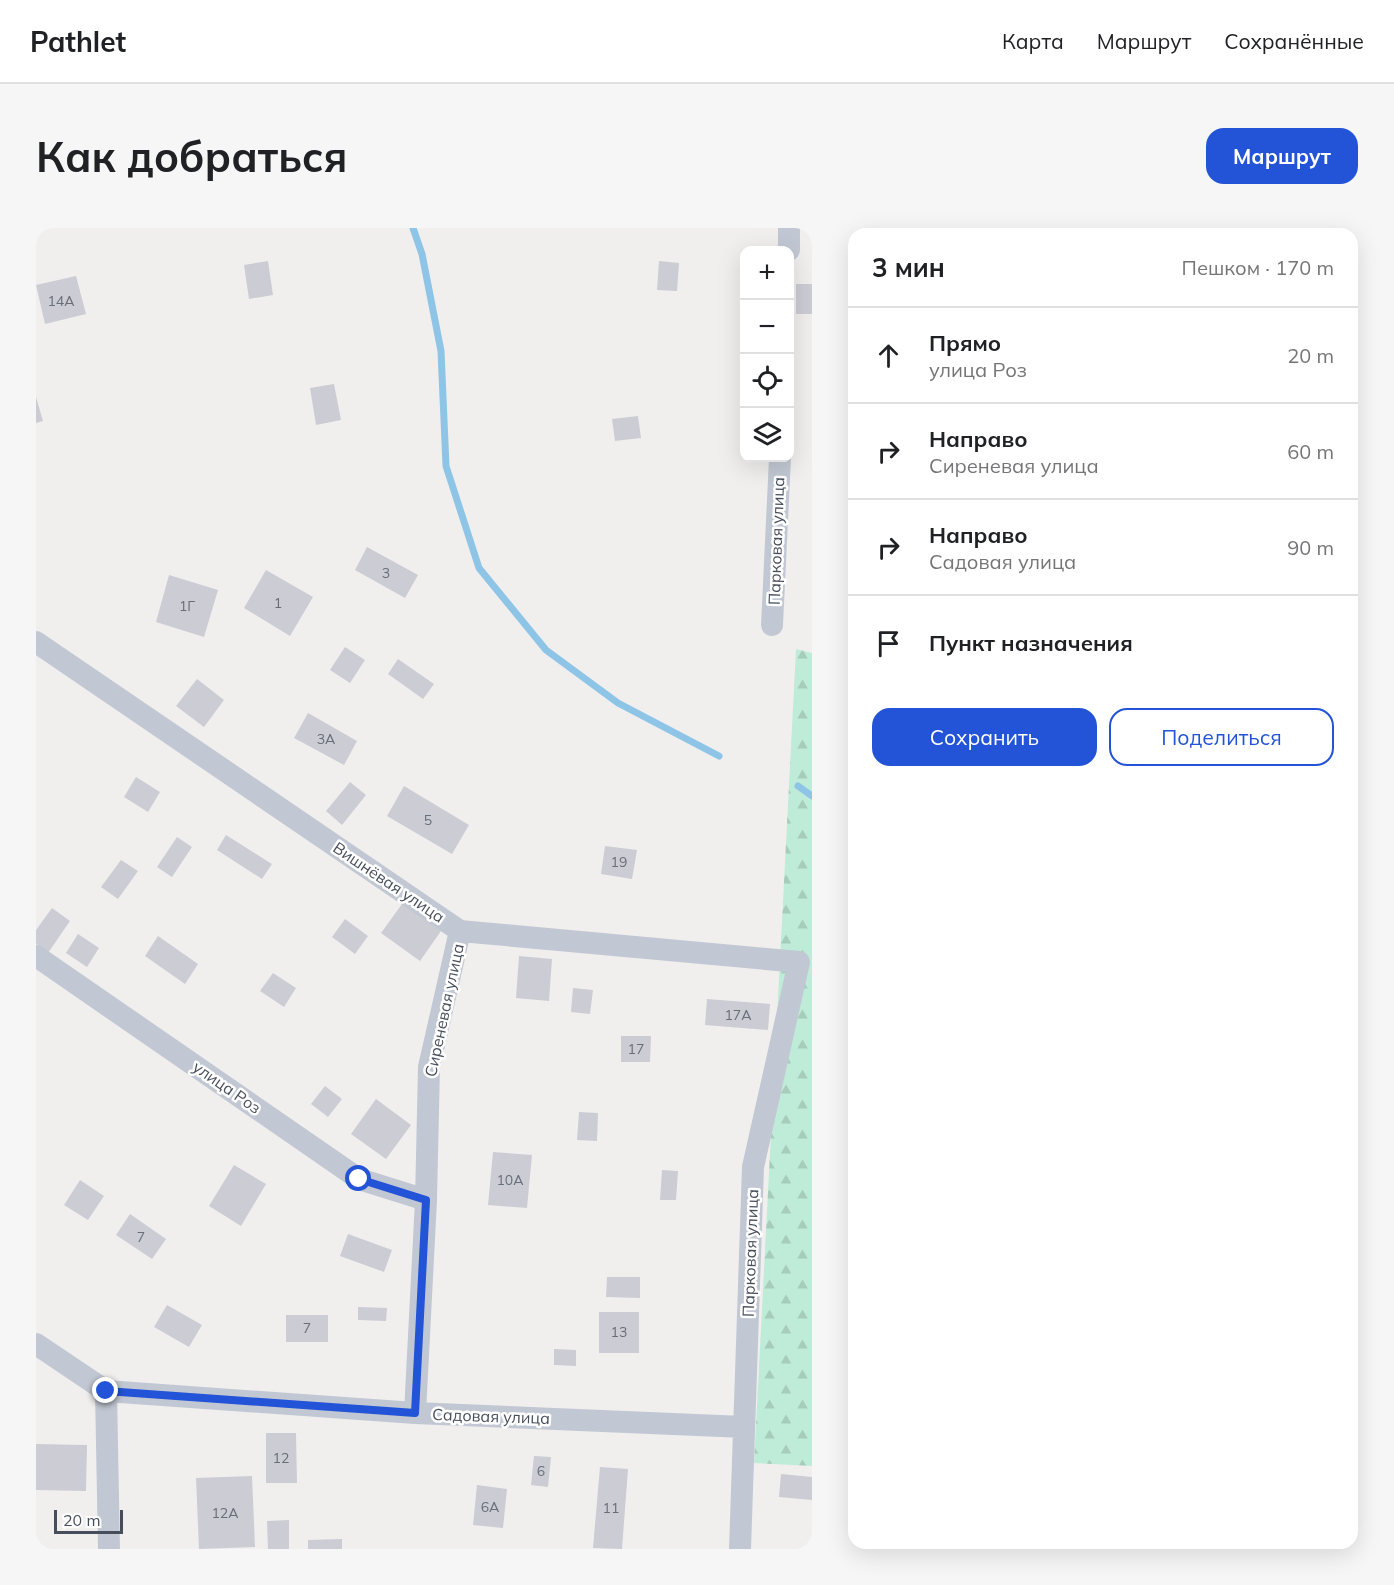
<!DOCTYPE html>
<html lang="ru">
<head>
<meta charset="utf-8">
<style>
	body { margin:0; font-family:Mulish,sans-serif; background:#f6f6f6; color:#202124 }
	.controls { position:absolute; right:18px; top:18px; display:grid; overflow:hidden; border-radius:12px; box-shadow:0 6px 24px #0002 }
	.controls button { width:54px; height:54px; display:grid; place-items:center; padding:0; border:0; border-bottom:2px solid #e0e0e0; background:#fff; color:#202124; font:30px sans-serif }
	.scale { position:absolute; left:18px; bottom:15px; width:69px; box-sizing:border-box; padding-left:6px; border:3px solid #474e5b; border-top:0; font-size:16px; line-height:21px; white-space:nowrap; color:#474e5b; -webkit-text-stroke:4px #fff; paint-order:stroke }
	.stop { position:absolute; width:18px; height:18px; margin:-14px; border:4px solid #2353d6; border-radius:50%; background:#fff }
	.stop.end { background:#2353d6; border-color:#fff; box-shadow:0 2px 6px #0008 }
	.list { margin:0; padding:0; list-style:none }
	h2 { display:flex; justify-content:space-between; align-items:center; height:78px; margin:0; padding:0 24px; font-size:26px }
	h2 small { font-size:20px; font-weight:400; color:#757577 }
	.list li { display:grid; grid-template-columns:39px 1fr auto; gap:18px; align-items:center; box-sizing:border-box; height:96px; padding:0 24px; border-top:2px solid #e0e0e0 }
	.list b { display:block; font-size:22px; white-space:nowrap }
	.list p { margin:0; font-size:20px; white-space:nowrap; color:#757577 }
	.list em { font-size:20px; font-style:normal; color:#757577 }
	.actions { display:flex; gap:12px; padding:18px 24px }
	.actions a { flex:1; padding:14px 0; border:2px solid #2353d6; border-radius:18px; text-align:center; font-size:21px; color:#2353d6 }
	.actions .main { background:#2353d6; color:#fff }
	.icon { flex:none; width:33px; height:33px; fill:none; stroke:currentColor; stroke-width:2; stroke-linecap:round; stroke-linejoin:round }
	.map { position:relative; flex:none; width:776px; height:1321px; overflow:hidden; border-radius:18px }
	header { display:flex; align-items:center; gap:36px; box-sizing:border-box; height:84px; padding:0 30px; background:#fff; border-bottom:2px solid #e0e0e0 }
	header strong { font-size:28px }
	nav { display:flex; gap:33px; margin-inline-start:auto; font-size:21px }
	.intro { display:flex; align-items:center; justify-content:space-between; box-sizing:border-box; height:144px; padding:0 36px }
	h1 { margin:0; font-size:42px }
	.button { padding:15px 27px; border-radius:18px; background:#2353d6; color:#fff; font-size:21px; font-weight:700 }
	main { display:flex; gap:36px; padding:0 36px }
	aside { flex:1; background:#fff; border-radius:18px; box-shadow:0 6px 24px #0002 }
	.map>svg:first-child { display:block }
	.forest { fill:url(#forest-firs) }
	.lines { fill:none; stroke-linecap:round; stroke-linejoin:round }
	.stream { stroke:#8ec5e7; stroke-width:7 }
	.building { fill:#cbccd4 }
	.minor { stroke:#c2c8d3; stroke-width:22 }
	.route { stroke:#2353d6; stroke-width:8 }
	.labels { text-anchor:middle; stroke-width:5; stroke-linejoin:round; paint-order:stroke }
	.number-label { font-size:14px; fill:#686e79 }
	.street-label { font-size:16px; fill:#474e5b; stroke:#fff }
</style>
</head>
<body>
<header>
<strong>Pathlet</strong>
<nav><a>Карта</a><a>Маршрут</a><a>Сохранённые</a></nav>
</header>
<div class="intro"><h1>Как добраться</h1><a class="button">Маршрут</a></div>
<main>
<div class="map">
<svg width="776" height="1321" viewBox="0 0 776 1321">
	<defs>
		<pattern id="forest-firs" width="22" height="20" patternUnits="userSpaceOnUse" patternTransform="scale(1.5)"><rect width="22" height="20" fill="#bfecd8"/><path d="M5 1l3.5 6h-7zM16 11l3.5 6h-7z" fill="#a6ccbc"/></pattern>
	</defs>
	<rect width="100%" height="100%" fill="#f1efee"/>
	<path class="forest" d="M760,421l16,4v813l-58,-3z"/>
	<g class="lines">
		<path class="stream" d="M377,0l9,26 19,97 5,115 33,102 67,82 72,53 101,53
			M762,558l14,10"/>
	</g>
	<path class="building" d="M232,33l5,34 -24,4 -5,-34z
		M623,33l20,2 -2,28 -20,-1z
		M40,48l10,38 -41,10 -9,-39z
		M760,56h16v30h-16z
		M298,156l7,36 -25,5 -6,-37z
		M0,169l7,24 -7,2z
		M602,188l3,22 -26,3 -3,-22z
		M331,319l51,28 -13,23 -50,-28z
		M230,342l47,27 -23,39 -46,-28z
		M133,347l49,15 -14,47 -48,-15z
		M309,419l20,13 -15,23 -20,-13z
		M362,431l36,25 -11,15 -35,-25z
		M161,451l27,21 -20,27 -28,-21z
		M272,485l49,28 -13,24 -50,-27z
		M100,549l24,15 -12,20 -24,-15z
		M314,554l16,13 -24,30 -16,-14z
		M368,558l65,39 -17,29 -65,-38z
		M190,607l46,29 -10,15 -45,-29z
		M141,609l15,10 -20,30 -15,-10z
		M569,618l32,4 -5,29 -31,-5z
		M85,632l17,11 -20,28 -17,-12z
		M366,676l39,27 -21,30 -39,-28z
		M16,680l18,13 -22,32 -12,-9v-14z
		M309,691l23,17 -13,18 -23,-17z
		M42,706l21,14 -12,19 -21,-14z
		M122,708l40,28 -13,20 -40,-28z
		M483,728l33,3 -3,42 -33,-3z
		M237,745l23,15 -12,19 -24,-16z
		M537,760l20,2 -3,24 -19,-2z
		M671,771l63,5 -2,26 -63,-5z
		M585,808h30l-1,26h-29z
		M289,858l17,13 -14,18 -17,-13z
		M340,871l35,26 -25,34 -35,-25z
		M543,884l19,1 -1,28 -20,-1z
		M457,924l39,3 -5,53 -39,-3z
		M198,937l32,19 -25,42 -32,-20z
		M626,942l16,1 -2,29h-16z
		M44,952l24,16 -16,24 -24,-15z
		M94,986l36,25 -14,20 -36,-24z
		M312,1006l44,16 -8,22 -44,-16z
		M571,1049h33v21l-34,-1z
		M131,1077l35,20 -13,22 -35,-20z
		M322,1079l29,1 -1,13 -28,-1z
		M563,1084h40v41h-40z
		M250,1087h42v27h-42z
		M518,1121l22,1v16l-22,-1z
		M230,1205h30l1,50h-31z
		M0,1216l51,1 -1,46 -50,-1z
		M498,1228l17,1 -3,30 -17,-2z
		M564,1239l28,2 -6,80 -29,-1z
		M745,1246l31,3v23l-33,-3z
		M216,1248l3,71 -56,2 -3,-71z
		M441,1257l30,4 -4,39 -30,-3z
		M253,1292v29h-21l-1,-28z
		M306,1311v10h-34v-9z"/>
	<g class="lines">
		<path class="minor" d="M753,22v-22
			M736,397l8,-167
			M0,414l424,289 339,31 -46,205 -13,382
			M0,728l323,223 67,21
			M0,1116l70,47 309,22 329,14
			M70,1163l3,158
			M379,1185l11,-213 3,-133 31,-136"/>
	</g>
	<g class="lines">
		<path class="route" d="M70,1163l309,22 11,-213 -67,-21"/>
	</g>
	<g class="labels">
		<g class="number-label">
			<text x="25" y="78">14А</text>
			<text x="350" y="350">3</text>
			<text x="242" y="380">1</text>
			<text x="151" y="383">1Г</text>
			<text x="290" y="516">3А</text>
			<text x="392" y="597">5</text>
			<text x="583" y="639">19</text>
			<text x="702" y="792">17А</text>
			<text x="600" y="826">17</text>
			<text x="474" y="957">10А</text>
			<text x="105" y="1014">7</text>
			<text x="271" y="1105">7</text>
			<text x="583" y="1109">13</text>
			<text x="245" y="1235">12</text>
			<text x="505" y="1248">6</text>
			<text x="454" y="1284">6А</text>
			<text x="575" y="1285">11</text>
			<text x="189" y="1290">12А</text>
		</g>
		<g class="street-label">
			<text transform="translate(740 313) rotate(-88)" y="6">Парковая улица</text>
			<text transform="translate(353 654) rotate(34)" y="6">Вишнёвая улица</text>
			<text transform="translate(408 782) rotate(-78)" y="6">Сиреневая улица</text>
			<text transform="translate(191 859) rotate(35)" y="6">улица Роз</text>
			<text transform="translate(714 1025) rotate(-88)" y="6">Парковая улица</text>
			<text transform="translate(455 1188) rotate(2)" y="6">Садовая улица</text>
		</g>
	</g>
</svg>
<div class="controls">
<button>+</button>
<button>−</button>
<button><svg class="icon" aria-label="locate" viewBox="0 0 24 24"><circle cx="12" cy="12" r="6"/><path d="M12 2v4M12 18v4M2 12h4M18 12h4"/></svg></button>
<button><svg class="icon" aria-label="layers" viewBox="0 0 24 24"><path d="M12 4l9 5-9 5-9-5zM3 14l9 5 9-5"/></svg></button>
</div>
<div class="scale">20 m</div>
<div class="stop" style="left:323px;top:951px"></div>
<div class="stop end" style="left:70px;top:1163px"></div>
</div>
<aside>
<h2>3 мин<small>Пешком · 170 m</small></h2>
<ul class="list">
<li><svg class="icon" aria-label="ahead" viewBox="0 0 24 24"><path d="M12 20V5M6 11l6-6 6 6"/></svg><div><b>Прямо</b><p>улица Роз</p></div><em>20 m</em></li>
<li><svg class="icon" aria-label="right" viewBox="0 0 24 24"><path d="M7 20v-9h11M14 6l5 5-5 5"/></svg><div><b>Направо</b><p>Сиреневая улица</p></div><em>60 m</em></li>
<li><svg class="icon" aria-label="right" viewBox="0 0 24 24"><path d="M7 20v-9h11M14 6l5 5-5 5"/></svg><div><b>Направо</b><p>Садовая улица</p></div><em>90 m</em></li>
<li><svg class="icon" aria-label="arrive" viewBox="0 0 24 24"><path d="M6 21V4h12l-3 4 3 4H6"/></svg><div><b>Пункт назначения</b></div></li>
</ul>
<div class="actions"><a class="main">Сохранить</a><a>Поделиться</a></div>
</aside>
</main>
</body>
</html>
